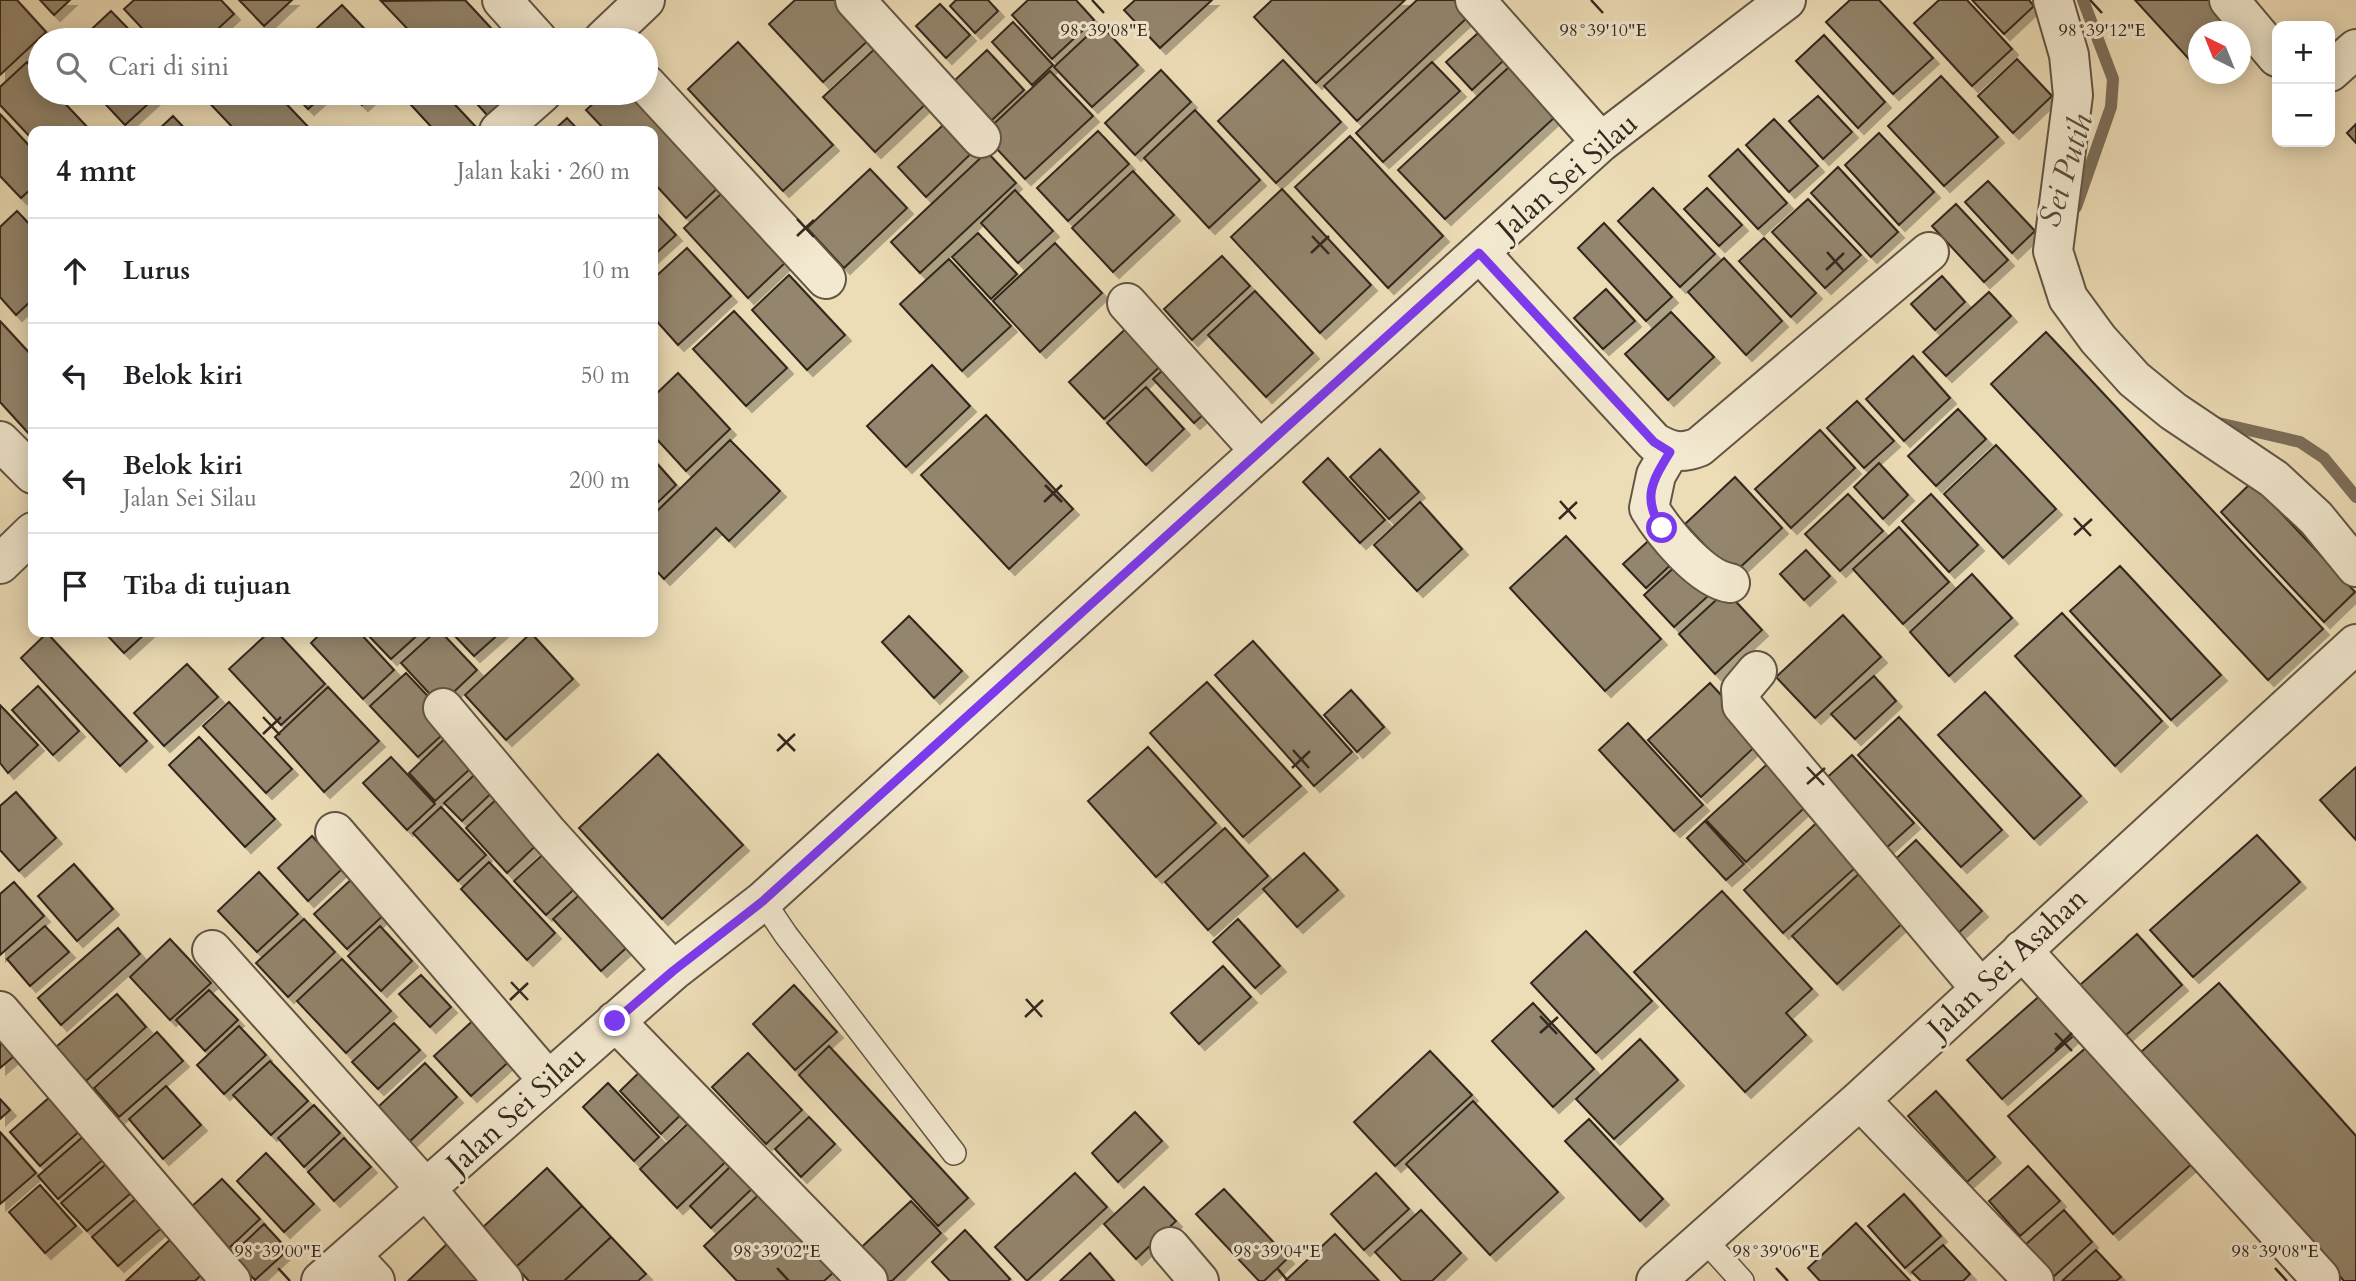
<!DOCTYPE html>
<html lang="id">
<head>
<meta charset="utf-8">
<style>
	body { margin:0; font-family:Cardo,serif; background:#f2f2f2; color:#202124 }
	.controls { position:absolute; right:21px; top:21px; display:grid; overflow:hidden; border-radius:14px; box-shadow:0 4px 18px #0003 }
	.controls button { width:63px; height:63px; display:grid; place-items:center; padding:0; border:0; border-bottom:2px solid #e0e0e0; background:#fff; color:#202124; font:35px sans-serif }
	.compass { position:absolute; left:2188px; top:21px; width:63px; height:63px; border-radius:50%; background:#fff; box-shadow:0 4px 18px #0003; rotate:317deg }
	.stop { position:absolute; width:21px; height:21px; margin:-16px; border:5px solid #7c3aed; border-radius:50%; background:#fff }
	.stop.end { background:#7c3aed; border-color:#fff; box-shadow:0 2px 7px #0008 }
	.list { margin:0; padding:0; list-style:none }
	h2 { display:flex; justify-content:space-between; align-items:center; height:91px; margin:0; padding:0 28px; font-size:30px }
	h2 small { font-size:23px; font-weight:400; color:#757577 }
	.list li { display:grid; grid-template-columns:46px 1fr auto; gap:21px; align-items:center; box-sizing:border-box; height:105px; padding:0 28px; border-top:2px solid #e0e0e0 }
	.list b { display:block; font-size:26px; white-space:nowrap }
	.list p { margin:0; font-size:23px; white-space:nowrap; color:#757577 }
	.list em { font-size:23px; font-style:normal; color:#757577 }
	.icon { flex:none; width:38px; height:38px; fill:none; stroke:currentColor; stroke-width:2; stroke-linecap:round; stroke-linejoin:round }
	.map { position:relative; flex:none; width:2356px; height:1281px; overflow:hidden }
	.search { position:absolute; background:#fff; box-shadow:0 4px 18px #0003; left:28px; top:28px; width:630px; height:77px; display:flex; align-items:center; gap:18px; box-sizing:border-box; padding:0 24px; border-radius:38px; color:#757577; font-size:26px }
	.panel { position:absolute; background:#fff; box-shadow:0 4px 18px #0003; left:28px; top:126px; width:630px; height:511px; border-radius:14px }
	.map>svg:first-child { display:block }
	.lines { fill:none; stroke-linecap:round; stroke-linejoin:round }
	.stream { stroke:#7d6f5b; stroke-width:12 }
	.building { fill:#94866e; stroke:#33281e; stroke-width:2; filter:url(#shadow) }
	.service-casing { stroke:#625544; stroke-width:26 }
	.minor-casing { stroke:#625544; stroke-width:42 }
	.service { stroke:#f3e9d0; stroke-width:23 }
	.minor { stroke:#f3e9d0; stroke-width:38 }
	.route { stroke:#7c3aed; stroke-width:9 }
	.ticks { fill:none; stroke:#33281e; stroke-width:2.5 }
	.labels { text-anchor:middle; stroke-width:6; stroke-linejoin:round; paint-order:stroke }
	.street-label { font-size:30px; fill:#33281e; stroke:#f3e9d0 }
	.water-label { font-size:32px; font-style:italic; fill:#584c3c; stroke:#f3e9d0 }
	.ticks-label { font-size:18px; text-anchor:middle; fill:#33281e; stroke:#f3e9d0; stroke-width:6; stroke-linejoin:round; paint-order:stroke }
</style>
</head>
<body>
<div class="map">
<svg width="2356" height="1281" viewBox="0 0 2356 1281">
	<defs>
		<filter id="shadow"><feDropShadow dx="6" dy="6" stdDeviation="0" flood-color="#0004"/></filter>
	</defs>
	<rect width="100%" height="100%" fill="#edddb7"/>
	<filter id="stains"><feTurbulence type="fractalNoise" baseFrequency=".00286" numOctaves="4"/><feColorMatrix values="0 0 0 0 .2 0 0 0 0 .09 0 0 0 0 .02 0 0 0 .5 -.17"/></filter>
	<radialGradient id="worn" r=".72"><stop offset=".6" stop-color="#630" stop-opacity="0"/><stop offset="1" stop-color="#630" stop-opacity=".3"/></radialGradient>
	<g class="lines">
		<path class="stream" d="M2076,207l35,-100 2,-28 -30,-79
			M2214,422l86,20 24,16 32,39"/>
	</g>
	<path class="building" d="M0,0h17l29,32 -46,43z
		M40,0h30l-16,15z
		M134,0h87l13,14 -28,26h-53l-29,-31z
		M239,0h53l-28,26z
		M465,0l37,40h-84l-37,-39z
		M795,0h44l34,36 -50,46 -54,-58z
		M956,0h32l10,11 -23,22 -25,-27z
		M1028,0h48l18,20 -42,39 -40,-44z
		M1135,0h77l-52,48 -36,-38z
		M1272,0h133l-89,83 -62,-66z
		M1417,0h37l15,16 -112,105 -33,-35z
		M1850,0h29l54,58 -40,36 -67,-72z
		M1939,0h28l45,49 -40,37 -58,-63z
		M1972,0h57l5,6 -30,28z
		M2135,0h83l22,32h-42v37z
		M940,4l30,31 -24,23 -30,-32z
		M342,5l33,35h-71z
		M111,11l28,29h-59z
		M1013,22l40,43 -21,20 -40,-43z
		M1100,24l38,41 -46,42 -38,-40z
		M1478,33l25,28 -31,29 -26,-28z
		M1824,35l61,67 -27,26 -62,-67z
		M738,42l95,103 -50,46 -95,-102z
		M880,44l51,55 -56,53 -52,-55z
		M987,50l37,40 -33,31 -37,-40z
		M2017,59l35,37 -39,37 -35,-37z
		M1283,60l58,62 -65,61 -58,-62z
		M27,62l13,14v17h15l36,38h-58v9l-33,-35v-18z
		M1432,62l28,29 -77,71 -27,-29z
		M1509,67l46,50 -110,102 -47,-49z
		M1161,70l30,32 -56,53 -30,-32z
		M1050,71l43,45 -68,63 -42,-45z
		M1941,76l57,61 -54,49 -56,-60z
		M95,93h65l-35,32z
		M200,93h76l36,38h-76z
		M293,93h33l-18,16z
		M350,93h25l-13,12z
		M400,93h44l31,33 -5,5h-35z
		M467,93h46l-25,23z
		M605,93h32l85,91 -36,34 -33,-36v-51h-47l-20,-21z
		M1818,96l34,36 -29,27 -34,-38z
		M1195,110l65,70 -51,48 -65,-70z
		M0,114l33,36v37l-12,11 -21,-22z
		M955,114l27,29 -56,54 -28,-30z
		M173,116l14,15h-30z
		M567,118l12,13h-26z
		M1774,119l44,47 -29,26 -43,-47z
		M2356,124v19l-9,-10z
		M1098,131l31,33 -61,57 -31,-33z
		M1879,133l55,59 -35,33 -54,-60z
		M1350,136l93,100 -55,52 -93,-101z
		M1738,149l49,54 -29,26 -49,-53z
		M987,152l29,31 -96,90 -29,-31z
		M1838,167l60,65 -27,25 -60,-64z
		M870,169l37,39 -63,60 -37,-40z
		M1133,171l41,44 -61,57 -41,-44z
		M1988,181l47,50 -23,22 -47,-51z
		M1653,188l62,66 -35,33 -62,-66z
		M1707,188l35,37 -23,21 -35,-37z
		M1282,189l89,96 -51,48 -89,-96z
		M1015,190l38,41 -35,32 -37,-40z
		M722,193l64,69 -38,36 -64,-70z
		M1808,199l53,56 -36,33 -53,-56z
		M1956,204l52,56 -24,22 -52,-56z
		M653,210l23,25 -23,21z
		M17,211l16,17v71l-17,16 -16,-18v-70z
		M1604,223l68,74 -26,24 -68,-73z
		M978,233l39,41 -26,25 -39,-42z
		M1764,238l52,55 -25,24 -52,-56z
		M1055,243l47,50 -62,59 -47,-51z
		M687,248l44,48 -53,49 -25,-28v-38z
		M1222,256l28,30 -58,54 -28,-31z
		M1724,258l58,63 -36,34 -58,-63z
		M949,259l62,67 -49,45 -62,-67z
		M789,275l56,60 -38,35 -55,-60z
		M1942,276l23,26 -30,28 -24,-26z
		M1606,289l29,32 -32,28 -29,-31z
		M1255,291l58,62 -47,44 -58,-62z
		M1989,292l22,24 -65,60 -23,-24z
		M734,311l53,57 -41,38 -53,-57z
		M1671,312l43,45 -46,43 -43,-46z
		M0,321l33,36v75l-3,3 -30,-33z
		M1134,321l35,37 -65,61 -35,-37z
		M2046,332l277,297 -55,51 -277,-296z
		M1913,356l37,42 -46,43 -38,-42z
		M1174,360l41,44 -21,19 -41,-44z
		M932,365l38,41 -64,61 -39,-41z
		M678,373l52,56 -44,42 -33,-36v-38z
		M1146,387l38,42 -38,36 -39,-42z
		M1857,401l37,40 -30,27 -37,-40z
		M1958,409l28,30 -50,47 -28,-30z
		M986,415l87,94 -64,60 -88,-94z
		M1820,430l35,38 -64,60 -36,-39z
		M730,440l50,51 -51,50 -13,-13 -52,51 -11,-12v-52z
		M1996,445l60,64 -53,49 -59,-64z
		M1380,449l39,43 -30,27 -39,-42z
		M1328,458l57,62 -25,23 -57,-61z
		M653,459l23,26 -23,22z
		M1879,463l29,32 -25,24 -29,-32z
		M1735,477l47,51 -50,47 -47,-51z
		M2252,482l103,110 -31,30 -103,-110z
		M1848,494l35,37 -43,40 -35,-37z
		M1931,494l47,51 -29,27 -47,-51z
		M1420,502l42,47 -45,42 -43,-46z
		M1899,527l50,55 -46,42 -50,-55z
		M1657,533l22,24 -33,31 -23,-24z
		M1566,536l95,103 -56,52 -95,-103z
		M1806,550l24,26 -26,24 -24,-26z
		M1678,564l30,32 -34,31 -30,-32z
		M2120,566l101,109 -50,45 -101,-109z
		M1972,574l40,44 -63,58 -39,-44z
		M1726,591l36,39 -47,44 -36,-40z
		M2062,613l100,108 -47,45 -100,-110z
		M1843,615l38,42 -66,61 -39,-41z
		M909,616l53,55 -28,27 -52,-56z
		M104,632h43l-23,21z
		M269,632h8l48,52 -44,41 -52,-56z
		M322,632h37l35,38 -31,29 -52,-56z
		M365,632h56l-30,27z
		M435,632h6l36,38 -37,35 -39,-42z
		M451,632h50l-27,24z
		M47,633l100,108 -27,25 -99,-108z
		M531,633l42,46 -67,61 -41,-45z
		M1253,641l99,111 -38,34 -99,-111z
		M187,664l31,33 -54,49 -30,-33z
		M406,673l48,51 -36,33 -48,-51z
		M1874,676l22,25 -41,38 -24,-25z
		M1207,682l94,104 -58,51 -93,-104z
		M1710,683l52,57 -61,57 -53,-57z
		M38,686l41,45 -26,24 -41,-45z
		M328,687l51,54 -55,51 -49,-55z
		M1351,690l33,37 -27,25 -33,-37z
		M1985,692l96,104 -47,43 -96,-104z
		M229,702l63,67 -26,24 -63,-67z
		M0,705l38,40 -30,28 -8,-10z
		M1899,717l103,113 -41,37 -103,-112z
		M1628,723l75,82 -29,26 -75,-81z
		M454,730l27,29 -46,42 -26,-28z
		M199,737l76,82 -30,28 -76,-82z
		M1148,747l68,76 -60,54 -68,-76z
		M658,754l85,91 -81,74 -83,-91z
		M1852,755l62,68 -30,27 -62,-68z
		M1776,756l39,42 -69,64 -40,-42z
		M391,757l44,47 -28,26 -44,-47z
		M483,767l17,18 -38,36 -18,-18z
		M2356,767v73l-36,-40z
		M16,792l40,46 -37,33 -19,-21v-44z
		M503,793l42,44 -38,36 -41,-45z
		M441,807l45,48 -28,26 -45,-48z
		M1825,815l41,43 -83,75 -39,-43z
		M1705,821l39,43 -18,16 -39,-42z
		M1225,828l43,48 -60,54 -43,-48z
		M2257,835l43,47 -107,95 -43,-47z
		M312,836l30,33 -34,32 -30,-33z
		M1916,840l66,71 -29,27 -66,-71z
		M552,846l32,34 -38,35 -32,-34z
		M1304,853l34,37 -41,37 -34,-38z
		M489,862l66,71 -28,27 -66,-71z
		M74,864l39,45 -36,32 -39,-45z
		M1863,870l44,49 -70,65 -45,-48z
		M259,872l39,42 -41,38 -39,-41z
		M355,876l33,35 -41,38 -33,-35z
		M14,882l30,34 -44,39v-61z
		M588,887l48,52 -35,32 -48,-52z
		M1722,891l90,98 -26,24 20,22 -61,57 -111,-120z
		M304,919l31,33 -47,45 -32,-34z
		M1238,919l42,47 -25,22 -42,-46z
		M45,926l24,26 -39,34 -23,-27z
		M380,926l32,35 -31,30 -33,-35z
		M118,928l22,26 -79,71 -23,-27z
		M1586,931l66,70 -56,52 -65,-70z
		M2137,934l45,51 -57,51 -45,-51z
		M170,939l41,44 -41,37 -40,-43z
		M342,959l49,52 -45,42 -49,-52z
		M1223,966l28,31 -52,47 -28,-31z
		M421,975l30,32 -21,20 -31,-33z
		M2219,983l137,153v145h-12l-203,-229z
		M794,985l43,47 -42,38 -42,-46z
		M209,990l29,30 -33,31 -29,-31z
		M2044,992l35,39 -77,68 -35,-39z
		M117,994l29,33 -60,54 -30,-34z
		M1533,1003l61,66 -41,38 -61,-66z
		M478,1016l37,40 -44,40 -37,-40z
		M394,1023l26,27 -42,39 -26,-27z
		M239,1026l27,29 -42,39 -27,-29z
		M0,1028l20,23 -20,17z
		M157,1032l26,29 -64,56 -25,-29z
		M1640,1039l38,41 -64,59 -38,-40z
		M2089,1045l105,117 -81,72 -105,-118z
		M829,1046l139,152 -30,28 -139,-151z
		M1430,1051l42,44 -77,71 -41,-44z
		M748,1053l54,57 -36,34 -54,-57z
		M652,1060l41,43 -32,31 -41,-43z
		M270,1061l38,40 -37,34 -38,-40z
		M425,1063l32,34 -48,45 -32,-34z
		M608,1083l51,54 -25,24 -51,-54z
		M166,1086l35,39 -38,34 -34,-40z
		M60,1088l30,34 -50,44 -30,-34z
		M1936,1091l59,66 -28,25 -59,-66z
		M0,1099l10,11 -10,9z
		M1473,1101l85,91 -68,63 -84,-91z
		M314,1105l26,28 -36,34 -26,-29z
		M700,1112l37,39 -60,57 -37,-39z
		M1135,1112l27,29 -44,41 -26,-29z
		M809,1117l26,27 -34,33 -26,-28z
		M1589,1119l74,80 -23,22 -75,-80z
		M94,1127l20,23 -56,49 -20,-23z
		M0,1132l36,41 -36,31z
		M344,1138l27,29 -37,34 -26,-29z
		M266,1153l48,51 -30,28 -47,-51z
		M112,1159l26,28 -51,44 -26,-28z
		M738,1159l22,22 -49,47 -21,-22z
		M2028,1166l32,35 -40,35 -31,-35z
		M547,1168l35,38 -66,61 -35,-38z
		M1075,1173l32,34 -80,74 -32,-34z
		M1376,1173l33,36 -45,41 -33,-36z
		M222,1179l38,40 -32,30 -38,-41z
		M770,1184l75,78 -21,19h-87l-33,-35z
		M40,1185l36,41 -31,27 -36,-41z
		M1144,1187l32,34 -40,38 -32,-35z
		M1224,1189l64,69 -24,23h-5l-63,-67z
		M1904,1194l37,42 -36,32 -37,-42z
		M139,1196l26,29 -47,41 -26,-29z
		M911,1201l30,32 -49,48h-16l-24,-25z
		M582,1206l29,31 -47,44h-35l-13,-14z
		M1421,1210l40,43 -29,28h-30l-27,-29z
		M2064,1210l28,32 -40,36 -28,-32z
		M1856,1223l54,58h-90l-12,-13z
		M264,1224l24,26 -33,30 -24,-25z
		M965,1230l45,49 -2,2h-58l-18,-19z
		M1335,1234l44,47h-92l-1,-1z
		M175,1235l32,34 -12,12h-69z
		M611,1237l35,37 -8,7h-74z
		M449,1242l36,39h-77z
		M1943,1245l27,29 -7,7h-42l-9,-9z
		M2096,1250l25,27 -5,4h-54z
		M1090,1253l24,28h-54z"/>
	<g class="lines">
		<g class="service-casing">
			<path id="service" d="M763,901l23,34 168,218
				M1704,1239l38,42"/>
		</g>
		<g class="minor-casing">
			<path id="minor" d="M502,0l36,40
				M855,0l126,138
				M1475,0l126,142
				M2053,0l16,55 4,40 -20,156 15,47 30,41 36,40 39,32 101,68 42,39 40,49
				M2229,0l48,57
				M603,40l42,-40
				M2330,72l26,-23
				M646,84l180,195
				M499,131l43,-38
				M1480,253l174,189c17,10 27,12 45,5l230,-195
				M1127,303l133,148
				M0,441l33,33
				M1670,451l-14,24 -7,33c15,25 53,71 81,75
				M0,564l33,-32
				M1757,671l-16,19 1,15 238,283
				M443,708l104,124 126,139
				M335,832l212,247
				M212,950l215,240 76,91
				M2022,950l298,328
				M0,1011l231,270
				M615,1021l253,260
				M1860,1100l174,181
				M1170,1247l29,34
				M351,1255l24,26
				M321,1281l352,-310 90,-70 838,-759 185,-142
				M1656,1281l204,-181 496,-456"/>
		</g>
		<use href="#service" class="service"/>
		<use href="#minor" class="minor"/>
	</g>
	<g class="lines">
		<path class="route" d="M615,1021l58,-50 90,-70 716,-648 175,189 16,10c-17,28 -29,46 -8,76"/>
	</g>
	<path class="ticks" d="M1092,0l12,13M1591,0l12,13M2090,0l12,13M797,219l17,18M797,236l17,-16M1312,236l17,18M1827,252l16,18M1311,253l18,-17M1826,270l18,-17M1045,485l17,17M1560,501l16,18M1044,502l18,-17M2074,518l17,18M1559,519l18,-17M2074,535l18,-16M263,717l17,18M263,734l18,-17M778,734l17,17M1293,750l16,18M777,751l18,-17M1807,767l17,18M1292,768l18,-17M1807,784l18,-16M511,982l17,18M1026,999l16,18M510,1000l18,-17M1540,1016l17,18M1025,1017l18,-17M1540,1033l18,-16M2055,1033l17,18M2055,1050l17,-17M278,1268l12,13M777,1268l12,13M1277,1268l11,13M1776,1268l12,13M2275,1268l12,13"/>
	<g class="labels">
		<g class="street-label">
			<text transform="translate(1567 176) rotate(-41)" y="10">Jalan Sei Silau</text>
			<text transform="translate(2007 963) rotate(-43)" y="10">Jalan Sei Asahan</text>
			<text transform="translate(516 1110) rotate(-42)" y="10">Jalan Sei Silau</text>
		</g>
		<g class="water-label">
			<text transform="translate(2065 170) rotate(-73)" y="11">Sei Putih</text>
		</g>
	</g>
	<g class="ticks-label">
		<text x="2102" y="36">98°39'12"E</text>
		<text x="1104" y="36">98°39'08"E</text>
		<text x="1603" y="36">98°39'10"E</text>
		<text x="278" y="1257">98°39'00"E</text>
		<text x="777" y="1257">98°39'02"E</text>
		<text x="1277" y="1257">98°39'04"E</text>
		<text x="1776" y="1257">98°39'06"E</text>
		<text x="2275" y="1257">98°39'08"E</text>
	</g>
	<rect width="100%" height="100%" filter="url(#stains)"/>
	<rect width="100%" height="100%" fill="url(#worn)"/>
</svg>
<div class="controls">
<button>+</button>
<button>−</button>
</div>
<svg class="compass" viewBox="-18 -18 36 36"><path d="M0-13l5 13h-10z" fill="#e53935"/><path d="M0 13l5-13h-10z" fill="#757577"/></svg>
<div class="stop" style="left:1662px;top:528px"></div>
<div class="stop end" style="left:615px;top:1021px"></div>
<div class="search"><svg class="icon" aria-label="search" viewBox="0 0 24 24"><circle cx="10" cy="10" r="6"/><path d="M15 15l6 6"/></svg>Cari di sini</div>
<section class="panel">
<h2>4 mnt<small>Jalan kaki · 260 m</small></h2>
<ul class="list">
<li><svg class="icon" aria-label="ahead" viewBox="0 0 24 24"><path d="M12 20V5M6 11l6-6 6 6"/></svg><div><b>Lurus</b></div><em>10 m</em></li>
<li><svg class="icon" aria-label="left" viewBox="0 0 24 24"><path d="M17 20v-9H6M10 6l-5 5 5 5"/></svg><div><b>Belok kiri</b></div><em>50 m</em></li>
<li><svg class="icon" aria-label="left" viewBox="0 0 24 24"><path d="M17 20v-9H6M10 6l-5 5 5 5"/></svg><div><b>Belok kiri</b><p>Jalan Sei Silau</p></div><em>200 m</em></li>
<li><svg class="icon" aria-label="arrive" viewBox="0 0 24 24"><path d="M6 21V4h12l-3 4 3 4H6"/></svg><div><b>Tiba di tujuan</b></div></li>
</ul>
</section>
</div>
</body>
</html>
